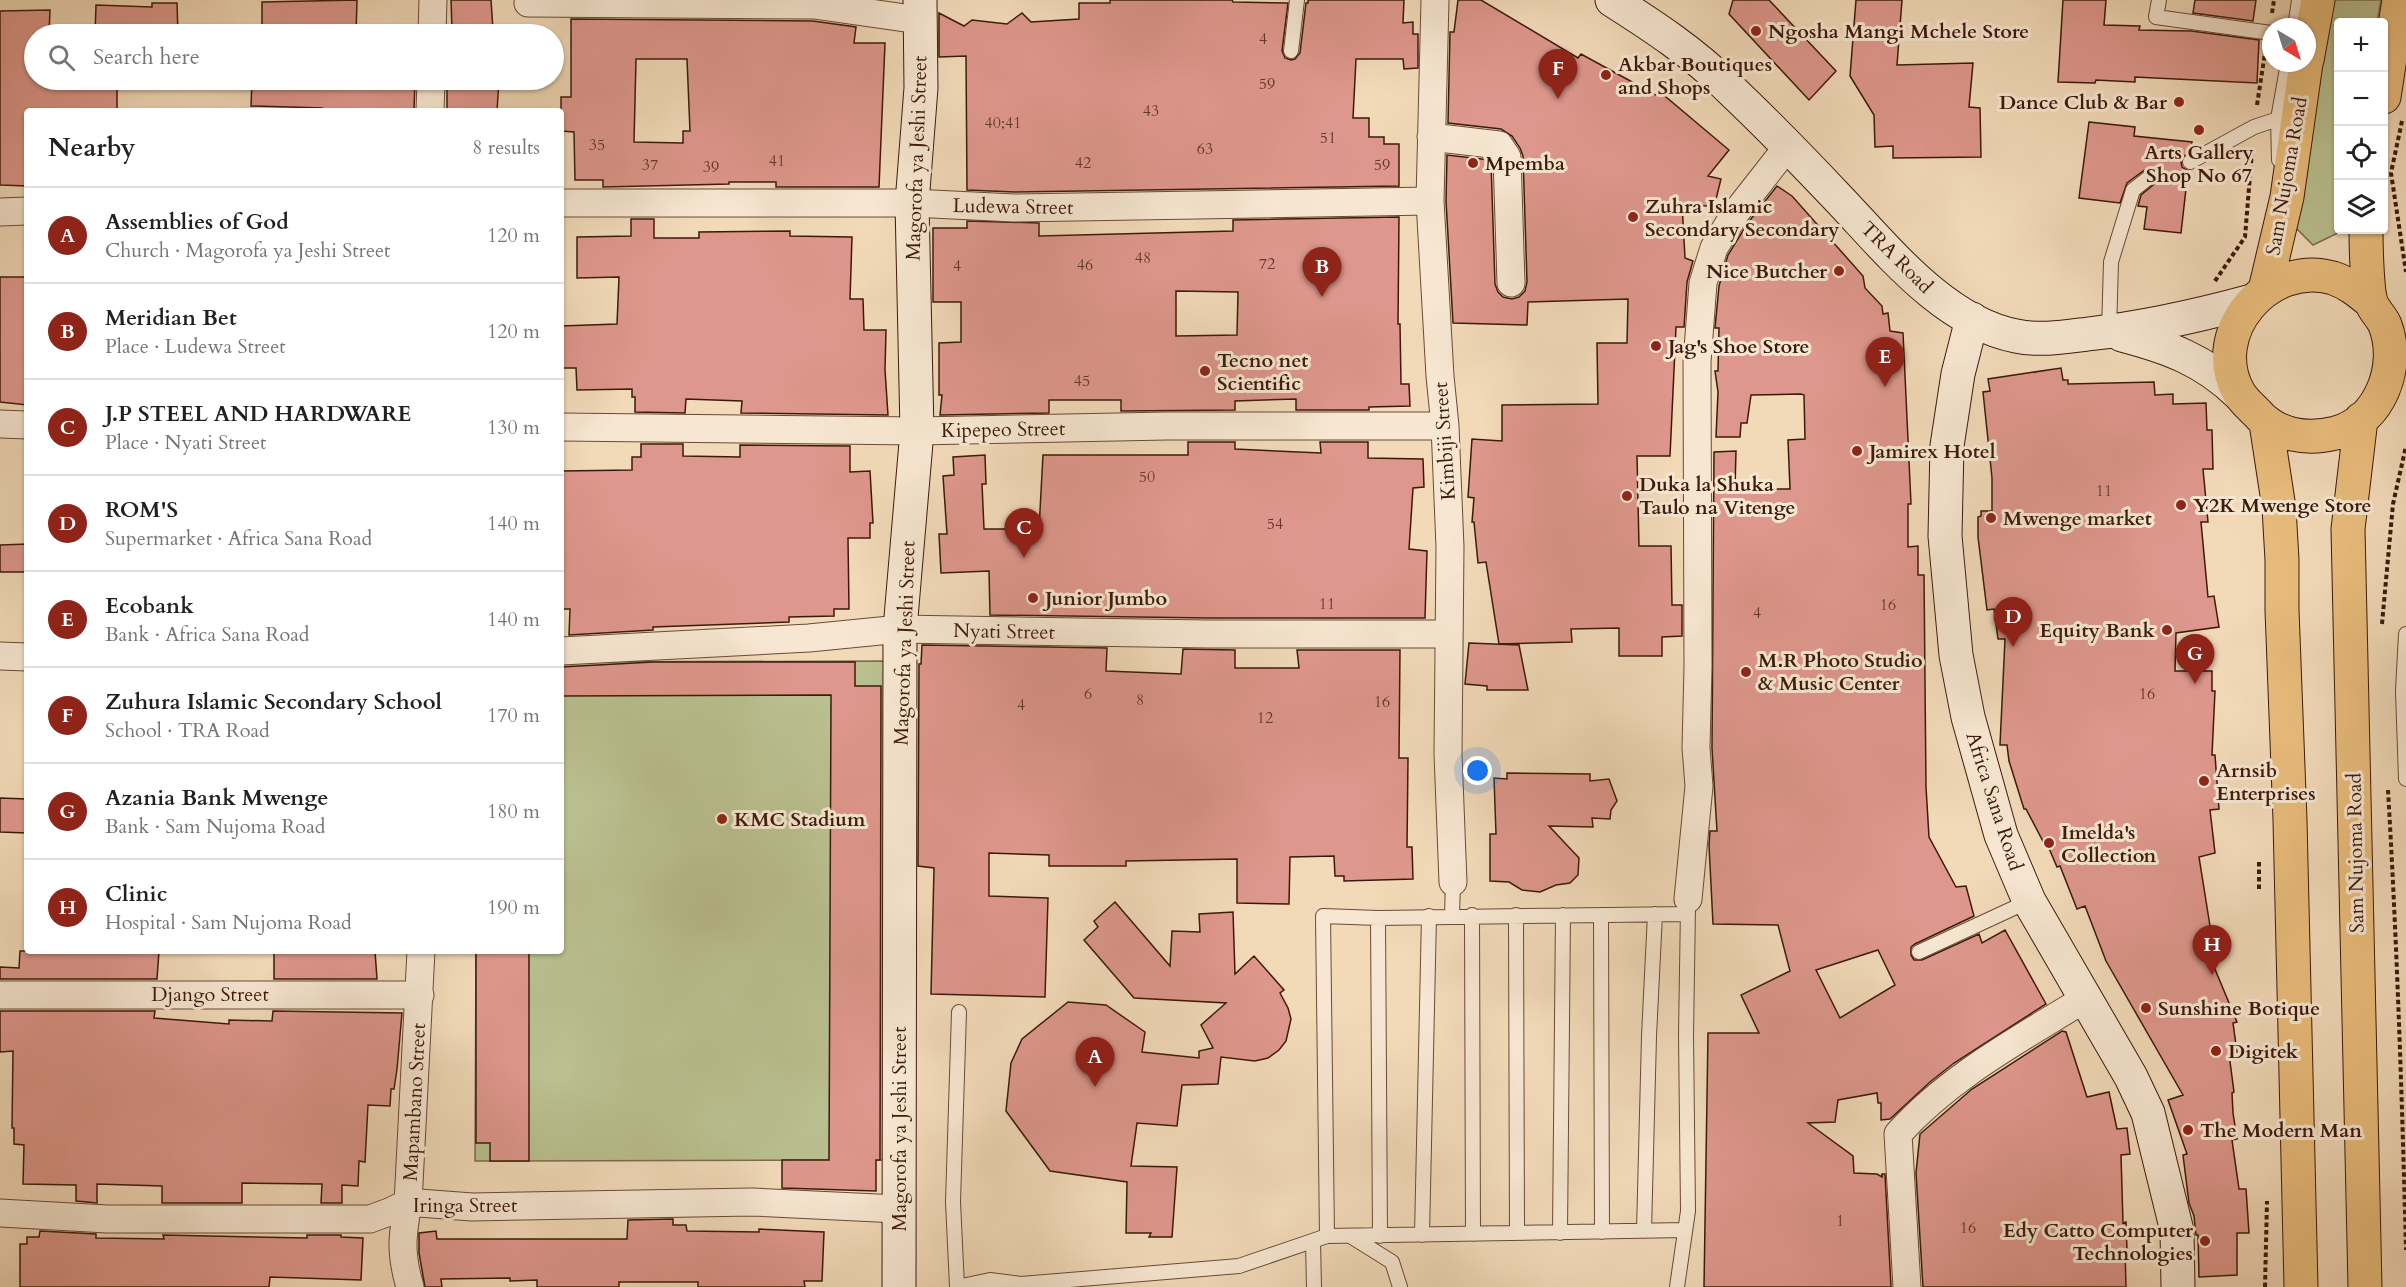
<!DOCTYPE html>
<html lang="en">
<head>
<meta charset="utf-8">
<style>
	body { margin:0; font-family:Cardo,serif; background:#f2f2f2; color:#202124 }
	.controls { position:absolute; right:18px; top:18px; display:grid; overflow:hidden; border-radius:6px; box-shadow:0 2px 4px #0004 }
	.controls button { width:54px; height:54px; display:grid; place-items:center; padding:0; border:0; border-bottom:2px solid #e0e0e0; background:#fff; color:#202124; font:30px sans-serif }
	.compass { position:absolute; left:2262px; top:18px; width:54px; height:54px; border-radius:50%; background:#fff; box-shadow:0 2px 4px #0004; rotate:142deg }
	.you { position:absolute; left:1478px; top:771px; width:21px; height:21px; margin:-15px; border:4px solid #fff; border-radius:50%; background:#1a73e8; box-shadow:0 0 0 9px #1a73e833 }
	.badge { display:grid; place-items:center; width:39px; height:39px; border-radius:50%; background:#8f2418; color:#fff; font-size:20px; font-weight:700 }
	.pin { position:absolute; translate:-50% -50px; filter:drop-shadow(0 2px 3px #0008) }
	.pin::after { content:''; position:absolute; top:32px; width:21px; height:18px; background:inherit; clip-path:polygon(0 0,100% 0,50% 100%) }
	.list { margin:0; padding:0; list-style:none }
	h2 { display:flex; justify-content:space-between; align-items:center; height:78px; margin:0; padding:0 24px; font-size:26px }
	h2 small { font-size:20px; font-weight:400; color:#757577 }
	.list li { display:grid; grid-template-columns:39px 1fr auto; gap:18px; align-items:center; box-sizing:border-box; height:96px; padding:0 24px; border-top:2px solid #e0e0e0 }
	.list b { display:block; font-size:22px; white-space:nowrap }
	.list p { margin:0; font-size:20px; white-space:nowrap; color:#757577 }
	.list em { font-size:20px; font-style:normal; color:#757577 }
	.icon { flex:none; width:33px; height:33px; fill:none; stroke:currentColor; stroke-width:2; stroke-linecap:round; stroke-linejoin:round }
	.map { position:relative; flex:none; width:2406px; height:1287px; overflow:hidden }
	.search { position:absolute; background:#fff; box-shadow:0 2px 4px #0004; left:24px; top:24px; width:540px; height:66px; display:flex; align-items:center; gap:15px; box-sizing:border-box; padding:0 21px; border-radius:33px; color:#757577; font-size:22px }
	.panel { position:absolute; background:#fff; box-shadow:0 2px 4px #0004; left:24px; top:108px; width:540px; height:846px; border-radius:6px }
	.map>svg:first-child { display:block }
	.green { fill:#bac090; stroke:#7b6d4e; stroke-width:1.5 }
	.building { fill:#de978c; stroke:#3c1a0b; stroke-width:1.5; fill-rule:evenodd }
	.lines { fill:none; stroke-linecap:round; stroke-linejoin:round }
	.lane-casing { stroke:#6a4a36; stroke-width:16 }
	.street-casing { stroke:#6a4a36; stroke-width:29 }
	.secondary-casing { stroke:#3c1a0b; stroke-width:35 }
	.primary-casing { stroke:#3c1a0b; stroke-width:35 }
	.path { stroke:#3c1a0b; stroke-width:4; stroke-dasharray:4.5 3; stroke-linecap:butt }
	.lane { stroke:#f7e7d2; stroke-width:14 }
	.street { stroke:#f7e7d2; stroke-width:27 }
	.secondary { stroke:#f7e7d2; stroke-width:33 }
	.primary { stroke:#e9bd7c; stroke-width:33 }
	.poi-dot { fill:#8f2418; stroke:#f7e7d2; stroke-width:2 }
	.labels { text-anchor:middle; stroke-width:6; stroke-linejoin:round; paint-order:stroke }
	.number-label { font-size:16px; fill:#64392b }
	.poi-label { font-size:20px; font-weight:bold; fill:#3c1a0b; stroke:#f7e7d2; text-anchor:start }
	.street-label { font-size:20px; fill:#3c1a0b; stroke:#f7e7d2 }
</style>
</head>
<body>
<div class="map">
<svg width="2406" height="1287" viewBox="0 0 2406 1287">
	<rect width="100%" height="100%" fill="#f2dab9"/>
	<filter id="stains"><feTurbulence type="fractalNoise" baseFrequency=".00333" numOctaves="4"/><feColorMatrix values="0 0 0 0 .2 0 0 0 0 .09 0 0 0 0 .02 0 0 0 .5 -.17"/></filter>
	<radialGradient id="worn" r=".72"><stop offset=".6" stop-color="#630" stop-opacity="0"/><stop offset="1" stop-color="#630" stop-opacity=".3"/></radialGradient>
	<path class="green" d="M2329,0h52l-4,22h-39v208h3l-1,2 -27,13 -23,-23z
		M884,661l-1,499 -408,1 1,-210h85v-289z"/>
	<path class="building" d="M357,0l-1,34h-94v-32z
		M451,0h40l2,30h-41z
		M1110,0h122l1,2 55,1 -6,48 3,7 6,2 4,-1 5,-6 6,-50h2v-3h96l-1,23 10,-1v12h5v34l-14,1 -1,-10h-47l-3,59h16v19h15v7h15v42l-385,6 -47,-2 -1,-134 -27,1v-44l25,13 8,-6 35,4 15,-11 9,9 48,-3v-16h31z
		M1458,0h23l97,58 3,-4 75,41 4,-3 69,58 -21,26 13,3 -7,28 -32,-4 3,55 8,3 -6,21 -3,45h-8l-6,129h-33l2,90h32l1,59h10v31l-20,1v19h-43v-28l-48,1 1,13 -73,2 -13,-82 -8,1 -4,-41h-2l2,-24 -6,-1 4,-58 30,2v-36l96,-1 -1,-61h30l1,-44 -100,3 -1,23 -74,-2 -7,-122 1,-46 43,5 1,2 4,122 3,8 5,5 9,2 7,-2 6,-6 2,-9 -4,-126 -3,-8 -8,-12 -11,-7 -53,-6 2,-91h4z
		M1733,0h36l67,71 -27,29 -80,-86z
		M1856,0h46l-5,65 76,-2 -4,44 11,1 1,49 -88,1v-12l-18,1 -1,-32 -24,-39z
		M2063,0h43l-2,25 36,1 -1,4 52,1 68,9 -2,43 -122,-6v5l-39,-2 -1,3 -37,-1z
		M2195,0h61l-3,21 -60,-8z
		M152,3h25l1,31h-83l1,-29 56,2z
		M50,10l-1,24h-15v46h83v31h-90v75l-27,-1v-174z
		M571,19l242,2 43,6 -2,16h31l-6,144h-103v-5h-47v2l-126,3v-7h-28l-1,-48 -13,-1v-34h10zM636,59h51l3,72h-7v12l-49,-1z
		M252,80h163l-1,30h-92v-2l-71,-2z
		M447,80h52l-2,31h-50z
		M2089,122l46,5 -1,9 58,6 -1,9 -8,6 -2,4 1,6 6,4 -7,62 -37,-4 3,-22 -9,-1 3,-11 18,-15 1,-6 -6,-6 -8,1 -19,14 -7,20 -41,-5z
		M1777,186l15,10 71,80 2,12 17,18 1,8 5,-1 2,18 13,2 8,171h-3v43l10,-1v29h6l2,212 3,50 27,50 10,-1 8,30 -59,28 -4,3v8l3,5h8l57,-26 3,9 23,-13 41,74 -92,59 -24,19 -40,37 -9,1v-17h-3l-1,-10 -39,7 -3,22 -27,1 45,33 1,17 23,1 5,3v-3h3l6,113h-187l4,-254h51l-18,-38 49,-24 -12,-46 -65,-1 -4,-79 1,-14h7l-5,-83 2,-296 22,-1 -1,38h55l-2,-49 17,-1 -1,-44 -3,-1 -50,1 -4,28h-6l-1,14h-24l2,-45 -3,-21h3l1,-43h-4l4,-42 9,-31 19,-31zM1878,950l17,35 -55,33 -24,-48z
		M1399,217l-1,107h2l1,60h8l1,22 -41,1v3h-73v-11l-61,2v9l-114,1v-11h-72v13l-109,2 2,-20h-3v-52l22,-1v-40h-28v-74h34v-7l72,2v13l194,-5v-11zM1176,291l62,1 -1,43 -61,1z
		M631,219h23v19h45v-6l91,-1v5l62,1 -2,62h13l1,31h22l-1,40 3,45 -147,-2 1,-12 -56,-2 -1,14 -50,-1v-15h-3v-8l-55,1 -1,-22h-15v-42l56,-2 2,-47 -42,1v-41l54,-1z
		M0,277h27v128l-27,-3z
		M2061,368l2,12h5v4l86,-2 1,13 18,-1v10l33,-1 1,27h5l1,39h-10l5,53h-7l7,75 6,-1 5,31 -43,6 -1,38h37v20h3l-3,64h3l4,54 -9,1 5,43 -16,4 11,69 -6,2 3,22 30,72 -4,1 4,29 -8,2 5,38 -2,1 1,20 4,26 -5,1 7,49h7l3,44h-12v42l-38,2 -1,-42h-2l-2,-19 -5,-13 -6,-48 4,-1 -19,-54 15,-5 -77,-134 -21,-55 -8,3 -17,-43 -3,1 -9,-21 -2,1 -20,-38h-2l-15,-48 -2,-16h-7l5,-106h-7l-4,-30 -7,1 -9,-73v-20l3,-1v-5h11v-33l-9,-86 7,-1 -2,-12z
		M1188,442h47v7l86,4 -1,-11h48v16l55,1 1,28 -11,1 -4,61 18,2 -2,67h-217l-218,-3 -1,-44 -48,2 -2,-39h8l-4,-58 11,-1 -1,-18 32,-2 1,29h-4l2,45h55l4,-74h145z
		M641,444h42v12l57,1v-12l110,1v26l20,-1 3,52h-3v15h-22l1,71h-15v7l-45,1v5l-136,5v3l-84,5 1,-26h-9v-138l71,-1v-13h9z
		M27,544v28h-27v-27z
		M1469,643l50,2 9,45h-41v-4l-22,-2z
		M922,645l185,3 -1,23 75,3 2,-25 52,1v18h64l-2,-18h103l-1,108h9l-1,89h5l1,32 -69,2v-5h-9l-1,-20 -44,1 -1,47 -52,-1v-44l-111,2v5h-77v-11l-60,-2v43l59,2 -3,99 -114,-3 3,-126 -16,-2 1,-202h2z
		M653,662h202v24h26l-1,474h-4v31l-94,-3v-28h47l2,-465 -270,1v-29z
		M1507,773l83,1v7l19,-2 8,22 -6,9 -1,9 -18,-1 1,9 -44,-1 30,32 -1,17 -8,8 -14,2 -16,7 -18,-2 -13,-8 -19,-1v-47h6l-2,-56 13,1z
		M0,798l27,1v34l-27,-1z
		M1115,902l55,64 2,-35 28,1 -1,-18 34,-2 2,62 19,-18 30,34 -4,3 8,15 3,11 -5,22 -7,9 -11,8 -13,3 -34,-4 -3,27 -36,1 -5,41 -40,-3 -6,43 46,1 -5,70h-23l2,-4h-25l1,-51 -77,-11 -44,-60 5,-48 11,-24 46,-37 38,3 39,27 -3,20 57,6v-7l14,-3 -12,-23 25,-22 -92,-5 -50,-58 14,-13 -4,-6z
		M20,951h139l-2,28h-157v-12l19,1z
		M274,951h101l2,28h-103z
		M476,951h53v210h-39v-18h-14z
		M0,1011h155l-1,7 75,6v-4l43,1 1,-10 129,2 -5,56 -3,20h-3l-1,17 -22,-1 -3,57 -6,-1 -1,25 -16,-1v18h-21l1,-19 -80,-1v20h-80v-17l-65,-2v19l-21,-2v-16l-53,-1 1,-39 -10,-1v-16h-2l1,-77 -13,1z
		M2062,1031l4,1 21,65 22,-5 8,37 10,-1 3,26 -9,1 2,68 3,-1 1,28h-2l1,37h-203l-7,-114 4,-39 52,-45z
		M673,1219v6h13l1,6 72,1v-3l65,3 -2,49h-18l1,6h-107v-5h-79v5h-82v-7l-27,1v-3l-69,1 1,8h-17l-6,-34v-20l17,-2 1,8h190l1,-19z
		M40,1231l56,3v4l68,1 -1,-4 144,3v-3h34v2l22,1 -2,42 -91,-3 -1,10h-249v-43h7v-7h12z"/>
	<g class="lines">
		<g class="lane-casing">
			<path id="lane" d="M2159,0l-3,17 115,16
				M2295,27l4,-27
				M1291,51l6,-51
				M2279,160l-1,-41 10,-56
				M2190,162l64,-35 33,-11
				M2109,332l2,-70 22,-72 18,-14
				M2406,634l-3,57 3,88
				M1472,915l1,319
				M1516,915l1,318
				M1601,915l1,317
				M1452,916l1,-34
				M1378,918l2,318
				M1919,952l110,-51
				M1644,1231l5,-195 6,-122
				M1560,1233l3,-318
				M1422,1235l7,-319
				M1327,1236l-4,-320 55,2 310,-4
				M1352,1237l40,25 8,25
				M1313,1241l1,46
				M957,1286l-4,-84 6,-190
				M957,1287l33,-7 31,4 218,-18 88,-30 358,-6
				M1677,1287l11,-76 -2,-176 2,-128"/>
		</g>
		<g class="street-casing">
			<path id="street" d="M1435,0l-5,201 10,175 5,50 5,121 -2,207 5,128
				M528,3l286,2 105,15
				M432,34l1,-34
				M430,111l1,-31
				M1431,137l68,8 8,12 4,126
				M561,203h351l102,5 416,-7
				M0,212l27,-1
				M0,424l27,1
				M561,427l356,4 250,-5h278
				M561,651l248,-13 91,-9 308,5h241
				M0,656l27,1
				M1688,899l11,-113 -3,-38 2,-81 -1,-305 6,-79 11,-35 20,-33 54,-69
				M0,995h420
				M0,1213l107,6h263l19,-7 19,-9h11l53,4 280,-5 146,7
				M410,1287c-10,-34 -8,-50 -2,-84l13,-252
				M1907,1287l-9,-153c52,-58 122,-95 188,-136"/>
		</g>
		<g class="secondary-casing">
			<path id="secondary" d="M1612,0c41,26 82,53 116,87 37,35 73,72 108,109 49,51 107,126 180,140 24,5 48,1 72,-2 56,-6 109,-18 164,-33
				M1972,319l-14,55 -11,72 -2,90 11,119 12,62 33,118 28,66 102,176 17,36 29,118 1,56
				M2122,335c46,12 82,25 117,59
				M899,1287l1,-658 17,-198 -5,-228 9,-115 -1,-88"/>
		</g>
		<g class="primary-casing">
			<path id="primary" d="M2307,60l11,-60
				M2384,97l15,-97
				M2366,230c0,15 1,59 5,72 3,9 11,15 14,23 16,41 -5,96 -49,108 -29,7 -59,3 -79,-20 -6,-6 -14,-13 -18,-20 -34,-60 30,-134 94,-115 15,5 26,14 38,24
				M2265,290l22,-93 19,-134
				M2361,419l-13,110 17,758
				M2266,423l13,85 3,52v50l8,210 11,467"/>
		</g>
		<path class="path" d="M2272,13l2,-13
			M2257,105l8,-52
			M2402,121l-11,52 15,99
			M2215,281l30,-44 7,-86
			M2382,624l11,-120 13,-58
			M2388,790c9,153 14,307 18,460
			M2259,862v28
			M2265,1287l2,-86"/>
		<use href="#lane" class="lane"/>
		<use href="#street" class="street"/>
		<use href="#secondary" class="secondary"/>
		<use href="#primary" class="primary"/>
	</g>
	<g class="poi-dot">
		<circle cx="1756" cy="31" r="6"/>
		<circle cx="1606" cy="75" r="6"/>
		<circle cx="2179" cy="102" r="6"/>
		<circle cx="2199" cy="130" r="6"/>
		<circle cx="1473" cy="163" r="6"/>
		<circle cx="1633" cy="217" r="6"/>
		<circle cx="1839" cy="271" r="6"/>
		<circle cx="1656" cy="346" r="6"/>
		<circle cx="1205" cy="371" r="6"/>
		<circle cx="1857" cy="451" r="6"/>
		<circle cx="1627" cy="496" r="6"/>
		<circle cx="2181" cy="505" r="6"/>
		<circle cx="1991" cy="518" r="6"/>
		<circle cx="1033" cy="598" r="6"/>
		<circle cx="2167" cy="630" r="6"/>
		<circle cx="1746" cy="672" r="6"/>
		<circle cx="2204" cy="781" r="6"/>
		<circle cx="722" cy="819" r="6"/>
		<circle cx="2049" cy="843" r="6"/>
		<circle cx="2146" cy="1008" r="6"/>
		<circle cx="2216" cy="1051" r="6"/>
		<circle cx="2188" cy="1130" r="6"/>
		<circle cx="2205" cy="1241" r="6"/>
	</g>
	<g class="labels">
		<g class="number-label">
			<text x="1263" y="44">4</text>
			<text x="1267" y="89">59</text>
			<text x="1151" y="116">43</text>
			<text x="1003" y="128">40;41</text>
			<text x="1328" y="143">51</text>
			<text x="597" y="150">35</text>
			<text x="1205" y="154">63</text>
			<text x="777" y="166">41</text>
			<text x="1083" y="168">42</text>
			<text x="650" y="170">37</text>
			<text x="1382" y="170">59</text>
			<text x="711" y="172">39</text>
			<text x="1143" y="263">48</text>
			<text x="1267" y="269">72</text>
			<text x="1085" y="270">46</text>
			<text x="957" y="271">4</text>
			<text x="1082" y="386">45</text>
			<text x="1147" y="482">50</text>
			<text x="2104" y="496">11</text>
			<text x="1275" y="529">54</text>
			<text x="1327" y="609">11</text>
			<text x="1888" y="610">16</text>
			<text x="1757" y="618">4</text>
			<text x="1088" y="699">6</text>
			<text x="2147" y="699">16</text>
			<text x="1140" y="705">8</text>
			<text x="1382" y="707">16</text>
			<text x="1021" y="710">4</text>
			<text x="1265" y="723">12</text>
			<text x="1840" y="1226">1</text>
			<text x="1968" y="1233">16</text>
		</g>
		<g class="poi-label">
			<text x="1768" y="38">Ngosha Mangi Mchele Store</text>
			<text x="1618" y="71">Akbar Boutiques<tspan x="1618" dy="23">and Shops</tspan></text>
			<text x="2167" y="109" text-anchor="end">Dance Club &amp; Bar</text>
			<text x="2199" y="159" text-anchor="middle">Arts Gallery<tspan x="2199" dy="23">Shop No 67</tspan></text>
			<text x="1485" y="170">Mpemba</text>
			<text x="1645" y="213">Zuhra Islamic<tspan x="1645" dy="23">Secondary Secondary</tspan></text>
			<text x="1827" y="278" text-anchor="end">Nice Butcher</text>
			<text x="1668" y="353">Jag's Shoe Store</text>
			<text x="1217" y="367">Tecno net<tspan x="1217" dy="23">Scientific</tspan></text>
			<text x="1869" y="458">Jamirex Hotel</text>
			<text x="1639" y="491">Duka la Shuka<tspan x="1639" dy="23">Taulo na Vitenge</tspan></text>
			<text x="2193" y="512">Y2K Mwenge Store</text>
			<text x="2003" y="525">Mwenge market</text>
			<text x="1045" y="605">Junior Jumbo</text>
			<text x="2155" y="637" text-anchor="end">Equity Bank</text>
			<text x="1758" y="667">M.R Photo Studio<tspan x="1758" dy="23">&amp; Music Center</tspan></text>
			<text x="2216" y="777">Arnsib<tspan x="2216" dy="23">Enterprises</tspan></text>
			<text x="734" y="826">KMC Stadium</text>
			<text x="2061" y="839">Imelda's<tspan x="2061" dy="23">Collection</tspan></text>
			<text x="2158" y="1015">Sunshine Botique</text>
			<text x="2228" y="1058">Digitek</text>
			<text x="2200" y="1137">The Modern Man</text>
			<text x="2193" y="1237" text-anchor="end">Edy Catto Computer<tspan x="2193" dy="23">Technologies</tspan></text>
		</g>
		<g class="street-label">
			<text transform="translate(916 158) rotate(-88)" y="7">Magorofa ya Jeshi Street</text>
			<text transform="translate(2286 176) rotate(-80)" y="7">Sam Nujoma Road</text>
			<text transform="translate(1013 206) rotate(1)" y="7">Ludewa Street</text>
			<text transform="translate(1897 257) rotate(45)" y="7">TRA Road</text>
			<text transform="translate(1003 429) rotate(-1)" y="7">Kipepeo Street</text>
			<text transform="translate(1444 441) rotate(-94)" y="7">Kimbiji Street</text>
			<text transform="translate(1004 631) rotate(1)" y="7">Nyati Street</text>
			<text transform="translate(904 643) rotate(-88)" y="7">Magorofa ya Jeshi Street</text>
			<text transform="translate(1995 801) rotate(72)" y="7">Africa Sana Road</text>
			<text transform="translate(2355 853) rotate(-91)" y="7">Sam Nujoma Road</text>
			<text x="210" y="1001">Django Street</text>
			<text transform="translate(414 1102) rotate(-87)" y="7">Mapambano Street</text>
			<text transform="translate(899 1129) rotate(-90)" y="7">Magorofa ya Jeshi Street</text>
			<text x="465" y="1212">Iringa Street</text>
		</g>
	</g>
	<rect width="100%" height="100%" filter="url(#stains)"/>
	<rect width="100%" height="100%" fill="url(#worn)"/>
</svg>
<div class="controls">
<button>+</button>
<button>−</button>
<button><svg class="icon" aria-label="locate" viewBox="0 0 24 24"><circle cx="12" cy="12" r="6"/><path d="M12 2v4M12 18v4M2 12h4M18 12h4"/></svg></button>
<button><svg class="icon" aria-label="layers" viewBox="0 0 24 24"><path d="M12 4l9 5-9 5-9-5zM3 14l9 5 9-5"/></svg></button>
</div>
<svg class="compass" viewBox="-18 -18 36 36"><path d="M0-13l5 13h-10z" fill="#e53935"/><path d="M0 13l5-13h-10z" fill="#757577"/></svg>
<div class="you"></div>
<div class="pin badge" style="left:1095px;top:1087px">A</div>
<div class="pin badge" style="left:1322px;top:297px">B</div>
<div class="pin badge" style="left:1024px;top:558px">C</div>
<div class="pin badge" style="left:2013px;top:647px">D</div>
<div class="pin badge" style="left:1885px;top:387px">E</div>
<div class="pin badge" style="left:1558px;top:99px">F</div>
<div class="pin badge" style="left:2195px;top:684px">G</div>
<div class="pin badge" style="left:2212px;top:975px">H</div>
<div class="search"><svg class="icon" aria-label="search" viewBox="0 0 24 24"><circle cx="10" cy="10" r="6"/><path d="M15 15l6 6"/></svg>Search here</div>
<section class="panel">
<h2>Nearby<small>8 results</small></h2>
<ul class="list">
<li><span class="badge">A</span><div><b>Assemblies of God</b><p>Church · Magorofa ya Jeshi Street</p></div><em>120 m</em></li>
<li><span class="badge">B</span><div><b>Meridian Bet</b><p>Place · Ludewa Street</p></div><em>120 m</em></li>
<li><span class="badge">C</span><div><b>J.P STEEL AND HARDWARE</b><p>Place · Nyati Street</p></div><em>130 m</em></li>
<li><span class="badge">D</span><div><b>ROM'S</b><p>Supermarket · Africa Sana Road</p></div><em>140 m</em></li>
<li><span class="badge">E</span><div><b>Ecobank</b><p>Bank · Africa Sana Road</p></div><em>140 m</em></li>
<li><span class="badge">F</span><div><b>Zuhura Islamic Secondary School</b><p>School · TRA Road</p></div><em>170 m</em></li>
<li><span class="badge">G</span><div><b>Azania Bank Mwenge</b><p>Bank · Sam Nujoma Road</p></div><em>180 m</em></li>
<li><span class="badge">H</span><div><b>Clinic</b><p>Hospital · Sam Nujoma Road</p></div><em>190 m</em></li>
</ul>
</section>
</div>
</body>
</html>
